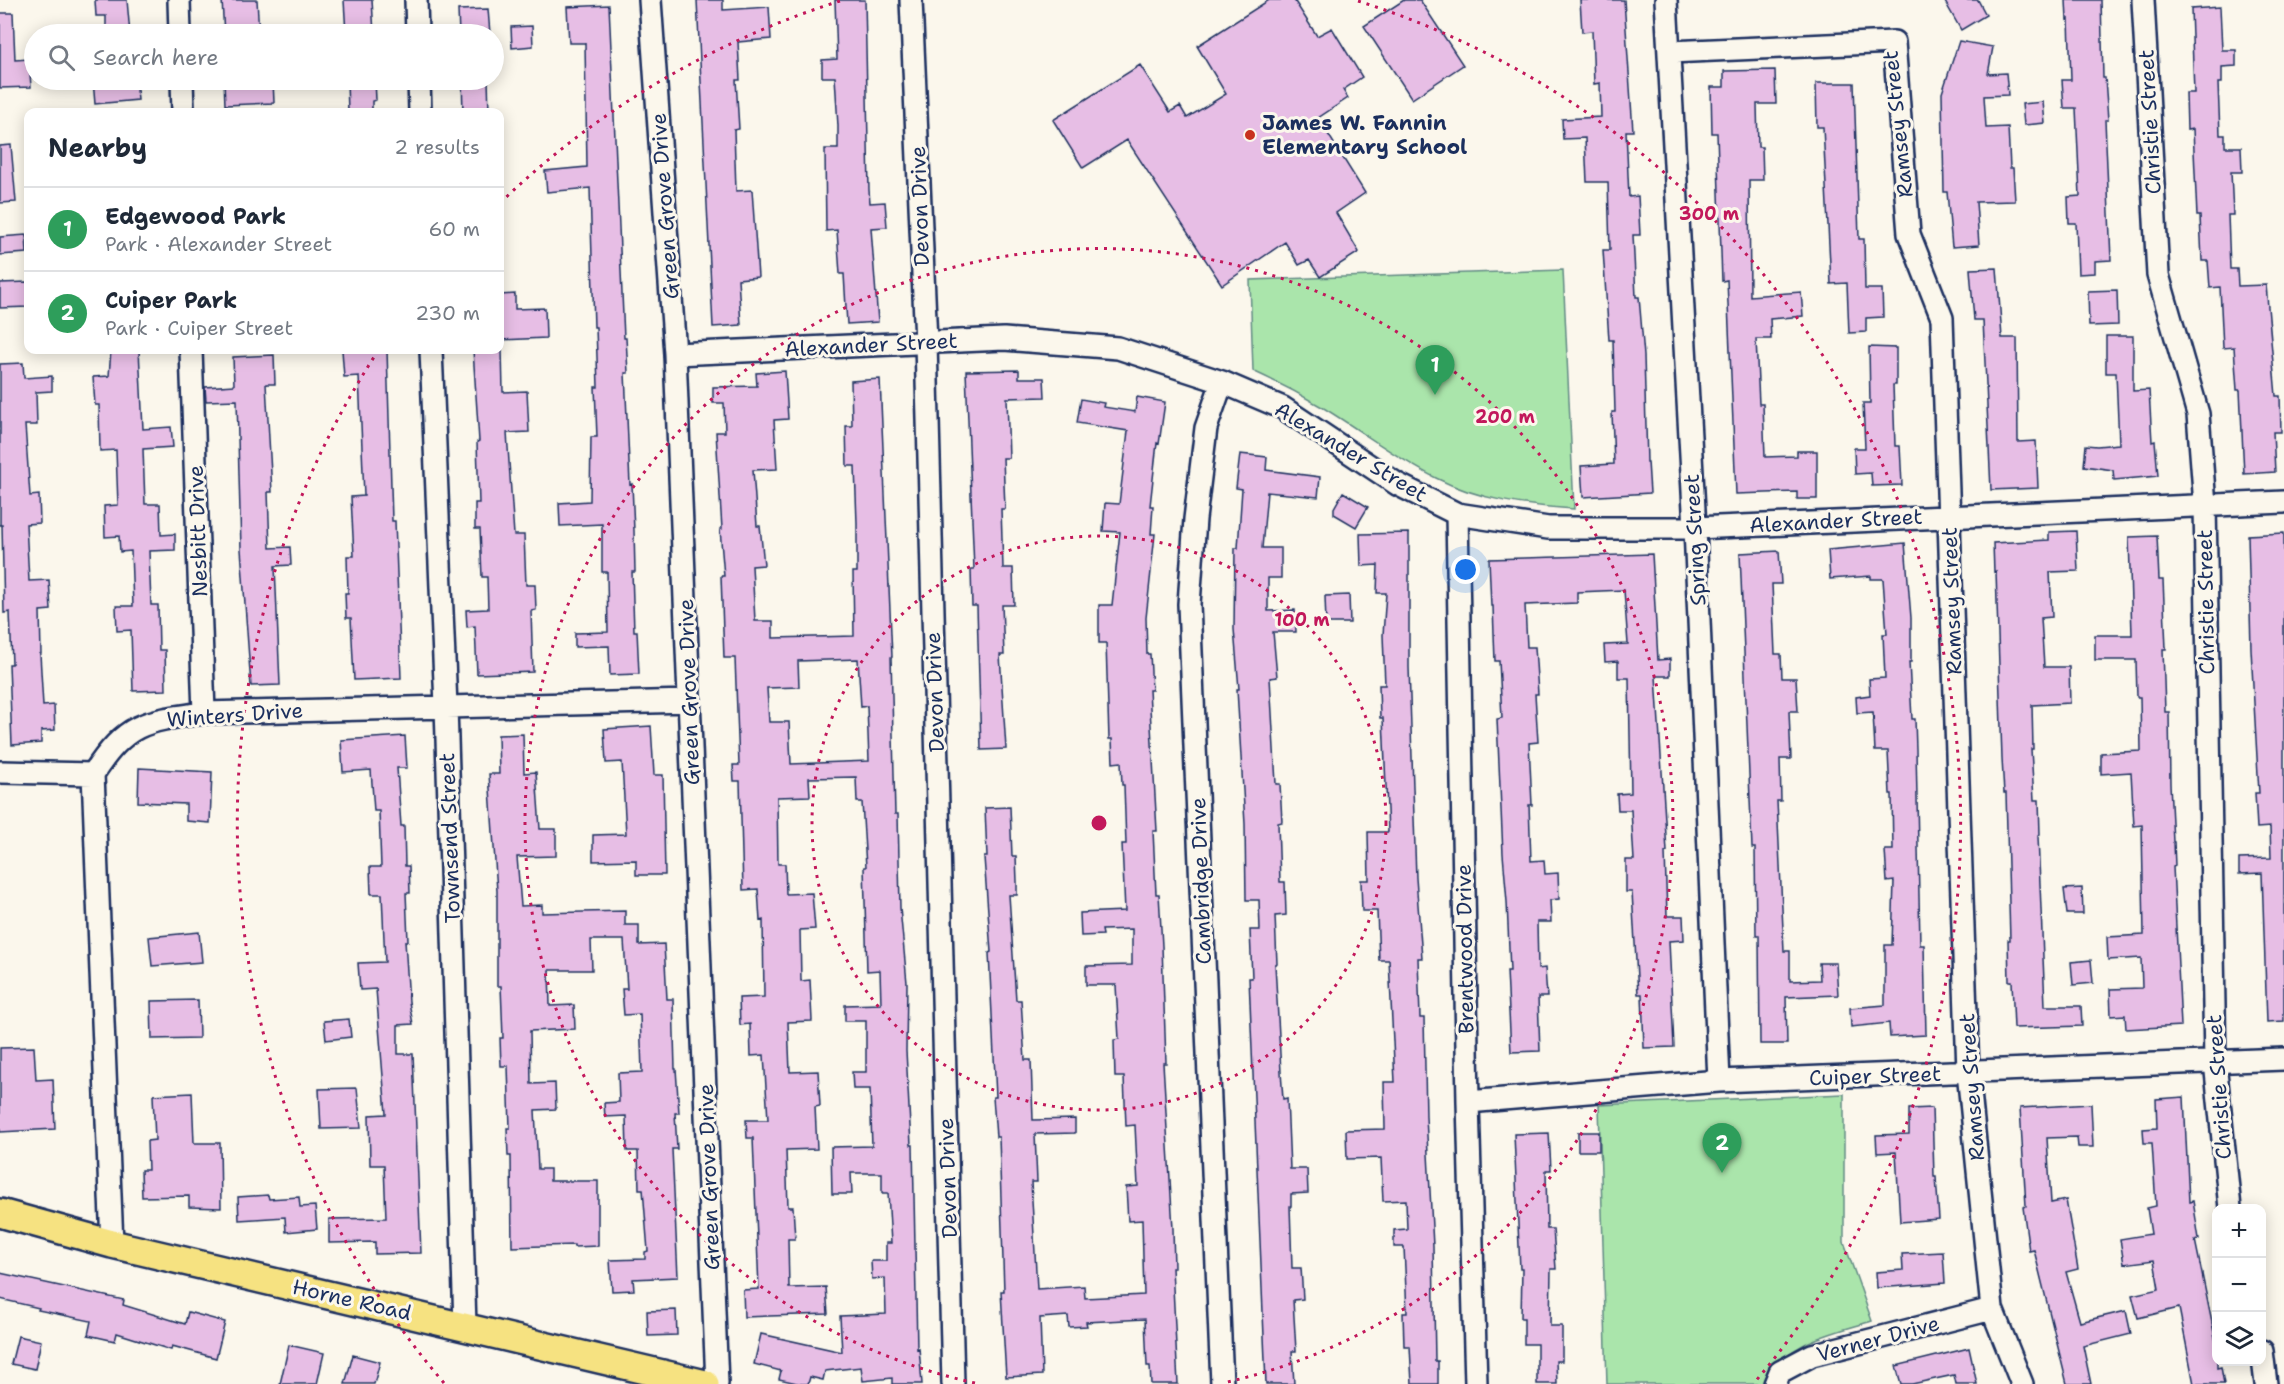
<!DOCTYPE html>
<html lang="en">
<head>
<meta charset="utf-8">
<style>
	body { margin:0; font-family:"Shantell Sans",sans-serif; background:#f2f2f3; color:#1f2937 }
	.controls { position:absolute; right:18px; bottom:18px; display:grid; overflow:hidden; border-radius:12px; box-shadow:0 3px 15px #0003 }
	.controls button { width:54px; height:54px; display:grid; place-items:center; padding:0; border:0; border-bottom:2px solid #e0e1e3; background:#fff; color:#1f2937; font:30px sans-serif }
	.you { position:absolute; left:1466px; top:570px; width:21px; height:21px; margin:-15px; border:4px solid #fff; border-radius:50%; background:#1a73e8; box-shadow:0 0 0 9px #1a73e833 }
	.badge { display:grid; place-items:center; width:39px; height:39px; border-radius:50%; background:#0f766e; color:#fff; font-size:20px; font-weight:700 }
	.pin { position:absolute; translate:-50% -50px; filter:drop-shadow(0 2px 3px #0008) }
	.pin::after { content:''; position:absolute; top:32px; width:21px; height:18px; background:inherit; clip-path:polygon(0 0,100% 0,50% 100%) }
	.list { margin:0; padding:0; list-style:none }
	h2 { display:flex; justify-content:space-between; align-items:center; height:78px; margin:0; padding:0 24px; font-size:26px }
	h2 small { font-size:20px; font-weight:400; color:#747a83 }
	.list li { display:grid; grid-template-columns:39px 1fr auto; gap:18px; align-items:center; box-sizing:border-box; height:84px; padding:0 24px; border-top:2px solid #e0e1e3 }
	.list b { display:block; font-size:22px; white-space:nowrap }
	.list p { margin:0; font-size:20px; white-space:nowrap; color:#747a83 }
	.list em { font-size:20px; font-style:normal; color:#747a83 }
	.icon { flex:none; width:33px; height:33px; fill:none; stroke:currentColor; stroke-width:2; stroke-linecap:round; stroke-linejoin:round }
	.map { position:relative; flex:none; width:2284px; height:1384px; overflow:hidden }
	.search { position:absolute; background:#fff; box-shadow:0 3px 15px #0003; left:24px; top:24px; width:480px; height:66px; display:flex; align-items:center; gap:15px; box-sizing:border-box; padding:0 21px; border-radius:33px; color:#747a83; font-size:22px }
	.panel { position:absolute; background:#fff; box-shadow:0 3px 15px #0003; left:24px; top:108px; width:480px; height:246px; border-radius:12px }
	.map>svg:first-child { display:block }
	.green { fill:#aae5ab; stroke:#628a84; stroke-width:1.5 }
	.building { fill:#e7bee5; stroke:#1b2f5e; stroke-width:1.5; fill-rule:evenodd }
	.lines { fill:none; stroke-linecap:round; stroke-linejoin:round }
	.minor-casing { stroke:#1b2f5e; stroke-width:26 }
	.major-casing { stroke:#1b2f5e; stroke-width:32 }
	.minor { stroke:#fbf7ec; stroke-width:21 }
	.major { stroke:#f6e281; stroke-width:27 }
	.ring { fill:none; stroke:#c2185b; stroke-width:3; stroke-dasharray:3 6 }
	.poi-dot { fill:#c8321e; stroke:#fbf7ec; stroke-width:2 }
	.labels { text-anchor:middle; stroke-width:6; stroke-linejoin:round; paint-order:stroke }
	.street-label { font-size:21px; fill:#1b2f5e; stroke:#fbf7ec }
	.poi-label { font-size:21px; font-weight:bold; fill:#1b2f5e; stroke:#fbf7ec; text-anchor:start }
	.centre { fill:#c2185b; stroke:#fbf7ec; stroke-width:3 }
	.ring-label { font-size:18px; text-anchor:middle; font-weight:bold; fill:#c2185b; stroke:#fbf7ec; stroke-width:6; stroke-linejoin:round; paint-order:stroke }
</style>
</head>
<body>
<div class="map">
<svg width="2284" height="1384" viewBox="0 0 2284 1384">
	<rect width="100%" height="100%" fill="#fbf7ec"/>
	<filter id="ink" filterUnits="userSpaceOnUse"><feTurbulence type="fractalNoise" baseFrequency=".0167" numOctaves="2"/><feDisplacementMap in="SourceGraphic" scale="12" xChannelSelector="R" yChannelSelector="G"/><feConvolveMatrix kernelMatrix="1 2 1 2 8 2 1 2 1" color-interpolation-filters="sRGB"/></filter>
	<g filter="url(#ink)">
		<path class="green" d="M1563,270l11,239c-48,-3 -95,-9 -138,-31 -40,-20 -76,-48 -114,-71 -22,-13 -45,-25 -69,-36l-3,-91z
			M1844,1094v148l28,79c-38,12 -90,21 -108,63h-157l-8,-279z"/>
		<path class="building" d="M95,0h32l3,34h-24v-18h-10z
			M222,0h35l2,34h-35z
			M344,0h28l2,34h-28z
			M697,0h26v10l46,-3 2,32 -33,3 2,38h-4l3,49 -5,1 2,61 16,-1 6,87 -20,2 3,46 -28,2z
			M835,0h30l4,190 1,13 15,-1 2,25 -16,1 7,94 -31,2 -3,-50h-4l-3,-44 -11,1 -1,-82h13v-23l-3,-49h-13v-17l15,-1z
			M1269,0h25l23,36 15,-8 30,49 -19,13 5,8 -30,20 47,75 -29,20 23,39 -39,25 -11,-17 -10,5 -14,-23 -63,43 -95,-145 -44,28 -30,-48 87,-55 30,47 10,-6 7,12 39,-24 -29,-48z
			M1404,0h16l43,65 -51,34 -48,-73z
			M1580,0h44l9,131h-7l3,66 9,-1 2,39h-7l3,62h3l5,59 3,106h1l2,31 -67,4 -2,-31 33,-2 -2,-52h3l-2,-72h-4l-6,-90h7l-2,-68h-21l-2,-44 -22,1 -1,-20 39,-2 -1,-34 -6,1 -2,-53 -10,1z
			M1944,0h34l8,15 -25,15z
			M2066,0h35l2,78h2l3,42h-3l6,140 -16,1v12l-17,1 -2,-51h-7l-1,-26 12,-1 -4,-88h-12l-2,-28h9l-2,-61 -2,1z
			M609,5l15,333h2l2,35h-3l5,112 2,-1 2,47 1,41h-3l2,59h3l2,43 -29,1 -1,-29 -34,1v-14l33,-1 -1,-60h-5v-48l-42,2 -1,-23 31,-2 1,-64h6l-2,-50h3l-2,-60h-2l-4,-139 -43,4 -2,-21 42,-4 -2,-124h-16l-2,-36z
			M2220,7l2,43h14v16l-14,1v16h-4l2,52h5v12h16l1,25h-11l2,43h-5l2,54h7l1,17 28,-1 10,111h4l1,36h-8l2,40 -31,2 -4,-84h-3l-3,-43 -11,1 -3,-61 -10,1 -2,-27h-6l-2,-45h-3l-4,-87 -6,1 -1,-37h8l-3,-84z
			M488,9l2,25h-31l-1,-24z
			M0,13h13l2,47 14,-1 2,28 -31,1z
			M532,26l1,20 -21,2 -1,-21z
			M1959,41l34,6 -5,27 18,-1 2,22 -24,1 2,32 22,-1 2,41h3l2,33 -39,1 3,43 -27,2 -5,-55h-3l-2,-99z
			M1775,70l1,34h-19l1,43h4l1,33h-14l1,116 51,-4 2,24 -33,3 1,20h-15l3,65h4l2,53 32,-1v-5h20v48h-20v-7l-61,2 -9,-214 -5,1 -5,-148h-5l-1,-46h13v-16z
			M93,80h43l2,20 -43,4z
			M224,80h49l1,23 -49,2z
			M347,80h28l1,20 -4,1v11h-24z
			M462,80h26l1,32h-26z
			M1816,83h38l5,156h5l1,50h17l1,28 -17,1v14l-17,1 -2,-50 -16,1 -8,-157h-6z
			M2043,102l2,21 -21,2 -2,-21z
			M11,145l5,57 -16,1v-57z
			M26,235l1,18 -27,2v-18z
			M1997,268l5,70h15l1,104 18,-1 2,47 -47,2 -8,-170h-9l-4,-51z
			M28,282v25l-28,1v-25z
			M2117,290l1,35 -29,1 -1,-35z
			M515,294v15l30,-1 1,30 -46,2v-45z
			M2106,336h27v55l16,-1 3,52 3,-1 3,35 -44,4 -1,-10 -29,-4 2,-21 11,1 22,-2 -3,-71h-10z
			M1869,347l27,1v37h-3l2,61h5l2,39 -30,1 -1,-13 -16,1 -1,-26h11l-2,-45h7z
			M111,350h28l4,79 28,-2 2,20 -30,2 2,55h15l1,31 14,-1v16l-26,1 2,54h7l1,45h6l1,40 -33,1 -2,-61 -14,1 -1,-25h17l-2,-55 -11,1 -1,-16 -14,1 -1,-31 14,-1 -2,-55 -16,1 -1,-46h-4l-2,-28 16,-1z
			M342,350h45l5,171h3l6,157 -47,2 -3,-62h-5l-1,-25h3l-1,-37h7l-3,-59 13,-1 -5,-120 -15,1z
			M473,350h29l1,42 24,-1 2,41 -22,1 7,102h10l2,50h9l1,25 -5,1 2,61 -56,2 -2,-48 -8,1 -1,-17 22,-1 -1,-32h-5l-2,-48h-5v-26h4l-2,-61 2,-1z
			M274,355l1,29h-9l6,108h-4l2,56 20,-1 1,18 -16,1 5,119 -29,1 -10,-137 -4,-149 -31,1 -1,-14 29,-2 -1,-28z
			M23,363l1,15 28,-2v15l-16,1 1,33h-12l5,71 9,-1 1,28 -14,1 3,57 20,-1 2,30 -11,1 1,43h-1l3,52 11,-1 1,25 -14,1v12l-29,2 -3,-81h3l-2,-52 -6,1 -2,-88h-2v-161z
			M1019,370v8h25l1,19 -38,1 2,60h-6l2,51h-4l2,59h10l1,37h-12l2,50h-4l6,94 -25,1 -4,-144h-5l-1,-37h3l-8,-198z
			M785,371l3,48 -14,1 3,49 -24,1 4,56h3l4,39 -12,1 3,55h18v17l81,-2 -1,-64h4v-49l-2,-57h-8l-1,-40h6l-1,-45 29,-2 12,278h-1l4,157h3l2,94 7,75 -1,68 5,94h2l4,204 2,-1 3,36h-30v-6l-29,3 -2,-14 -36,4 -2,9 -13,-3 -2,7h-7l-22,-5 2,-8 -27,-7 7,-30 81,18 -2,-36 46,-2 -1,-36 -13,1 -1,-18h15v-18h5l-3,-50h-6v-20h-31l1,21h-20l-1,-47 41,-1 -2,-57h-17l-1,-17h14v-51h-21v-16l36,-1 -1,-34 -13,1 -3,-104h2l-4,-65h-5l-1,-25 -47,1 1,18 -33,1 1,67h7l1,30 26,-1 3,36 -15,1 1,51 9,-1 2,41 -24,1 2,50 28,-1 2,35 -5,1 2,42 -31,1 2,57h5l2,32h-7l1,49 37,-1 2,27 -84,3 -1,-27 16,-1 -6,-151h-6l-1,-18h22l-4,-65 -13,1 -1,-32 -10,1 -1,-27 25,-1 -1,-77 -3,1 -2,-32 -15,1 -3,-109h-6l-1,-16h6l-4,-107h-11l-3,-82h3l-4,-47h2l-6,-97h9l-1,-29h-11v-16l44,-1 -1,-13zM858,659l3,48 6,-1 2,55 -78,3 -2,-42h-20l-2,-34 32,-1 -1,-26z
			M1137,397l28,5 -6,42 -2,-1 -7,63h3l-2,28h4l-9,84 1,36h3l2,36h-3l8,141h-4l3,63h3l3,52 4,117h-3l10,166 1,39h-2l6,116h-27l-1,-18h-3l-2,-47 -59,3 1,4 -18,1 -1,-11 -28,2 2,57 -36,2 -5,-86h3l-5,-154h-3l-3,-40h3l-7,-144 2,-1 -7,-95h3l-2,-49 25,-1 2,49h4l1,26v13h-8l7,105h5l4,60h6l2,60 42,-1v14l-40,1 2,48h-6l6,107 47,-3 1,12 59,-3 -2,-75 -14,1 -2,-34 12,-1 -3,-61 -9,1 -2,-49h-9l-1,-37 5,-1 -3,-54h-30v-19l46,-1v-36l-30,1 1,5 -22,1 -1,-23 45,-2 -3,-67h4l-2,-59h-2l-1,-23 -8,1 -1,-24h-3l-3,-96h-7v-38h13l8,-73 -17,-1 2,-28 14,1 9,-73 -51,-8 4,-24 23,4 -1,4 32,5z
			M1240,454l27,3 -1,13 54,7 -2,20 -51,-5 -5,56h19v30h-13v33l27,-1 1,22h-23l4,45 -7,1 6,106h4l2,38 -4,1 2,59h5l1,33 -11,1 2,48h-2l6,108 2,27 4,-1 3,71h17l1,24 -17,1v12h-1l2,62h9l2,31 -10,1 3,51h-4l2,33h-28l-17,-406h3l-2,-48h10l-1,-30h-13l-1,-76 -8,-135h2l-5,-60 1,-81h3l4,-59 -6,-1z
			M1343,492l25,15 -12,20 -22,-13v-6z
			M2076,531l2,40 -28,1 2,45 -11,1 3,49h25l1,36 -38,2 1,44h-2l3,51h5l1,35 -2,1 7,170h36l1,20 -68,2 -2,-47h-3l-1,-41h2l-4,-147h-2l-2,-34 -6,-188 -2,1 -1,-29 56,-3v-8z
			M1409,533v134l7,211 6,80h-4l2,60h4l2,99 7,129 2,115h3v23h-26l-2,-38h-6l-1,-33h4l-3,-66h-10v-17l13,-1 -1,-29 -23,1 -2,-43 -34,1 -1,-29 39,-1 -1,-47h11l-6,-122h-10l-2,-49h-15l-1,-31h8l-1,-48h20l-5,-114h-3l-1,-33h6l-2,-50 3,-42h-9l1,-28 -17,1 -1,-32z
			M2284,533v488l-17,1 -5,-149 -23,1v-15l32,-1 -1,-31 -13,1 -2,-35h4l-8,-144 -3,-114z
			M2157,536l2,44h4l3,69h-3l2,63h4l1,72 3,58h1l1,24 -2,1 8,159 -55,3 -1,-14 -14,1 -1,-27 32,-1 -1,-30 -33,2 -1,-23 37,-2 -2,-110 -8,1 -3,-54 -30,2v-21l40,-2 -1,-54h-3l-1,-37h-41v-25h37l-3,-98z
			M1905,543l6,75v44h-2l3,57h3l1,30 4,196h4l2,90 -36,2 -1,-14 -38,4 -1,-19 35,-3v-60h7l2,-64 -7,1 -2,-32h8l-1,-56h-2l-2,-43h-13l-2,-39 -16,1 -1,-16 14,-2 -1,-16 16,-1 -2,-44h4l-4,-55h-12v-3l-41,3 -2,-29z
			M1779,551l2,33h-9l3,70h6l1,24h14l2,33h-9l2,48h-11l1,42h-4l7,150h6v30l30,-1 -1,-17h17l2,32 -52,2 1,47h-27l-1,-109h-3l-1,-87h-3l-12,-295z
			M1652,554l6,106 12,-1v17h-14l11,176h-2l2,64h16l1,24 -15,1 5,106 -30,1 -2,-54h-4l-6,-102h-6v-32h8l-3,-50h-13l-1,-16 14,-1 -2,-115h-11v-17l-13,1 -1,-17 24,-1 -4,-54 -47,2v11l-52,2 2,42h8l3,47h-3l3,48 -9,1 3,62h-3l2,56 13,-1 1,14 13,-1 1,26 -9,1 1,22h-14l1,47 7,-1 2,29h-9l2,54 -29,1 -4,-81h3l-3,-69 -4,-48 -6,-135 5,-1 -3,-57h-4l-2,-55h-2l-2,-47z
			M1349,595l1,28h-24l-1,-27z
			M651,726l3,49h9l2,100h-29v-15l-43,1v-26l33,-1 -4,-72 -16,1 -2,-34z
			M523,734l1,39 12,-1 4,57h16v27l-39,1 4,49 21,-1v8l83,-2v14h14v20l25,-1 3,55h6l2,70h1l3,44h-4l2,36h-5l6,128 -45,2 1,11 -22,1 -2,-31 35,-1v-7l3,-1 -5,-62h-4l-1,-38h-11l-1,-35 -21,1 -1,-14 15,-1 -1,-29 24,-1 -2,-58 -16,1 -2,-26h5l-3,-49h-33l1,30h-43l1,36 24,-1 1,24 -45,2 1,53 24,-1 1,26 -21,1 3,59h12v12h48v65l-24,1v-2l-62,2 -1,-91h-3l-1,-28h3l-2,-62h-7l-1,-28h3l-2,-52h-4v-95l-8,-117h10l-1,-39z
			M405,736l2,32h-10l4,58h3l1,40h4l1,27h-4l2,48h-3l4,61 4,22 -15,1v29h15l8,199 -46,1v-12l-46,1v-24l57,-1 -2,-53h-14l-1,-50 17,-1 -10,-125 -16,1 -2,-27 27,-1 -3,-68h-11l-1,-27h11l-2,-56h-5l-3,-41 -28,2 -2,-32z
			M139,768l73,4 -2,51 -24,-2v-17l-48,-2z
			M2082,888l1,26h-16l-3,-25z
			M199,932l3,30 -50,4 -3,-29z
			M2091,960l2,23 -20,2 -2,-23z
			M198,1000l1,38 -47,1 -1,-38z
			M349,1019l2,18 -25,3 -2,-19z
			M34,1047l2,33 17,-1 2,50 -55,3v-84z
			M357,1088l4,40 -40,1 -2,-40z
			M192,1093l2,50h26l1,65 -32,-1v-11l-47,1 -1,-27h7l-1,-29 8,-1 -2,-45z
			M2184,1097l5,105 4,-1 6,38 -4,1 22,107v21l4,-1 3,17h-30l-15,-76 -41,10 -6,-23 27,-6 -5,-29 -30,4 -4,-25 31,-5 -4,-26 9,-2 -4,-63h-8l-1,-14 14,-1 -1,-29z
			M2091,1104l2,43h-15l-1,-10 -30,1 4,65 15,-3 12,69 -12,3 14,50 46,-11 5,23 -48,12 8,38h-24l-33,-134 -5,1 -6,-44 3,-1 -6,-98z
			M1932,1108l2,69h2l3,42 -39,3 -4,-70 -19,1 -1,-18 33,-1v-25z
			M1578,1132h21v19h-21z
			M1549,1133l2,37h-5l1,59h6l3,40h-5l-1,57h12v35h-6l1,23h-20v-40h-13v-26h-3l1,-49h-2l-6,-135z
			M268,1195l1,4 30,-2 1,10 15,-1 2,23 -31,3 -1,-15 -46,3 -1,-23z
			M1943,1252l2,31 -68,5 -1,-16 27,-2 -1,-16z
			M0,1273l124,27 -1,5 62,19 3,-12 37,10 -9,36 -44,-12 -1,4 -54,-17 -2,8 -27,-6 3,-14 -53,-11 1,-2 -39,-9z
			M676,1310l1,25 -29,1 -1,-25z
			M18,1336l23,5 -6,28 -24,-5z
			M289,1345l35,8 -7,31h-37z
			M1969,1348l8,36h-21l-2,-9 -42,9h-11l-5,-18z
			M353,1355l27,7 -6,22h-29z"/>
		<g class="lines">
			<g class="minor-casing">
				<path id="minor" d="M179,0l1,34
					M416,0l1,34
					M650,0l25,354 42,1030
					M911,0l15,342 27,1042
					M1666,0l29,528 24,553
					M2143,0l15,275 40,139 7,91 10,557 15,146
					M1670,52l224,-10 15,192 33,84 26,754 24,237 30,75
					M182,80l1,32
					M419,80l1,32
					M191,350l13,363
					M431,350l15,356 19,620
					M675,354l329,-15 114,9 104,34 61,26 114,76 60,30 91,14h147l589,-26
					M1457,514l11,588 8,282
					M0,772l93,2
					M1468,1102l251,-21 565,-22
					M112,1244l-19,-470c34,-52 52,-53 111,-61l486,-12
					M2262,1351l4,33
					M1222,1384l-33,-780 6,-85 11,-91 16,-46
					M1775,1384l5,-12 32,-17 180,-46"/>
			</g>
			<g class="major-casing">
				<path id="major" d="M0,1213l112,31 593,140"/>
			</g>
			<use href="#minor" class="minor"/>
			<use href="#major" class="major"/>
		</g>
	</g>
	<g class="ring">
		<circle cx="1099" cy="823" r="287"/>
		<path d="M975 1383A574 574 0 1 1 1223 1383"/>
		<path d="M444 1383A862 862 0 0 1 376 354M500 203A862 862 0 0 1 840 1M1358 1A862 862 0 0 1 1754 1383"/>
	</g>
	<circle class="poi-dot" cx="1250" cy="135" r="6"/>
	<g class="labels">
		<g class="street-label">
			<text transform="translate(2150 122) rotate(-93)" y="7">Christie Street</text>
			<text transform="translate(1898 124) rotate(-96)" y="7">Ramsey Street</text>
			<text transform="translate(665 206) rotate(-94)" y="7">Green Grove Drive</text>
			<text transform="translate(920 206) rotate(-92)" y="7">Devon Drive</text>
			<text transform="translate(871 345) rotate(-3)" y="7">Alexander Street</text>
			<text transform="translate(1351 452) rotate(31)" y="7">Alexander Street</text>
			<text transform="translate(1836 521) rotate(-3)" y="7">Alexander Street</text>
			<text transform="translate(198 531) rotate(-92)" y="7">Nesbitt Drive</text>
			<text transform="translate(1695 540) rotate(-93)" y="7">Spring Street</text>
			<text transform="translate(1952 601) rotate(-92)" y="7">Ramsey Street</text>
			<text transform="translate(2206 602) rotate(-91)" y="7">Christie Street</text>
			<text transform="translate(689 692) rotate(-92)" y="7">Green Grove Drive</text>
			<text transform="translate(935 692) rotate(-92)" y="7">Devon Drive</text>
			<text transform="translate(235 715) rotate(-4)" y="7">Winters Drive</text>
			<text transform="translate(450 838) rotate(-92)" y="7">Townsend Street</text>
			<text transform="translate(1201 881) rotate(-92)" y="7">Cambridge Drive</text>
			<text transform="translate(1465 949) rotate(-91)" y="7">Brentwood Drive</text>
			<text transform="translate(1875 1076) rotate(-2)" y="7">Cuiper Street</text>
			<text transform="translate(1972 1087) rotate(-94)" y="7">Ramsey Street</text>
			<text transform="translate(2219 1087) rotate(-94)" y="7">Christie Street</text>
			<text transform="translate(709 1177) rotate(-92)" y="7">Green Grove Drive</text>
			<text transform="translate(948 1178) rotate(-92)" y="7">Devon Drive</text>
			<text transform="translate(352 1300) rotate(13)" y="7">Horne Road</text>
			<text transform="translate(1878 1339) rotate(-15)" y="7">Verner Drive</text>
		</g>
		<g class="poi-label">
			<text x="1262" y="130">James W. Fannin<tspan x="1262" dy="24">Elementary School</tspan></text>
		</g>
	</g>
	<circle cx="1099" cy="823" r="9" class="centre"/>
	<g class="ring-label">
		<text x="1709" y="220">300 m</text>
		<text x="1505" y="423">200 m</text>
		<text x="1302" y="626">100 m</text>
	</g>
</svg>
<div class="controls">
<button>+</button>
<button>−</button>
<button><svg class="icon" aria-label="layers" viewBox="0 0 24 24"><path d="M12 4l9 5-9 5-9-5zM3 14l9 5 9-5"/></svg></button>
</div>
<div class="you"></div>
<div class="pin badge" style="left:1435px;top:395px;background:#2e9e5b">1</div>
<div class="pin badge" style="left:1722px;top:1173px;background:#2e9e5b">2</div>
<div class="search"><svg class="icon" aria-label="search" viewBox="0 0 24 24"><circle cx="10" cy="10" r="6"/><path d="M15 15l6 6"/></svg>Search here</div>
<section class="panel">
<h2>Nearby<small>2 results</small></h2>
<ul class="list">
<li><span class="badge" style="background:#2e9e5b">1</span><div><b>Edgewood Park</b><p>Park · Alexander Street</p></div><em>60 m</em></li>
<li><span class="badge" style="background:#2e9e5b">2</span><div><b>Cuiper Park</b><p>Park · Cuiper Street</p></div><em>230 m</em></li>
</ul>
</section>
</div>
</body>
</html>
